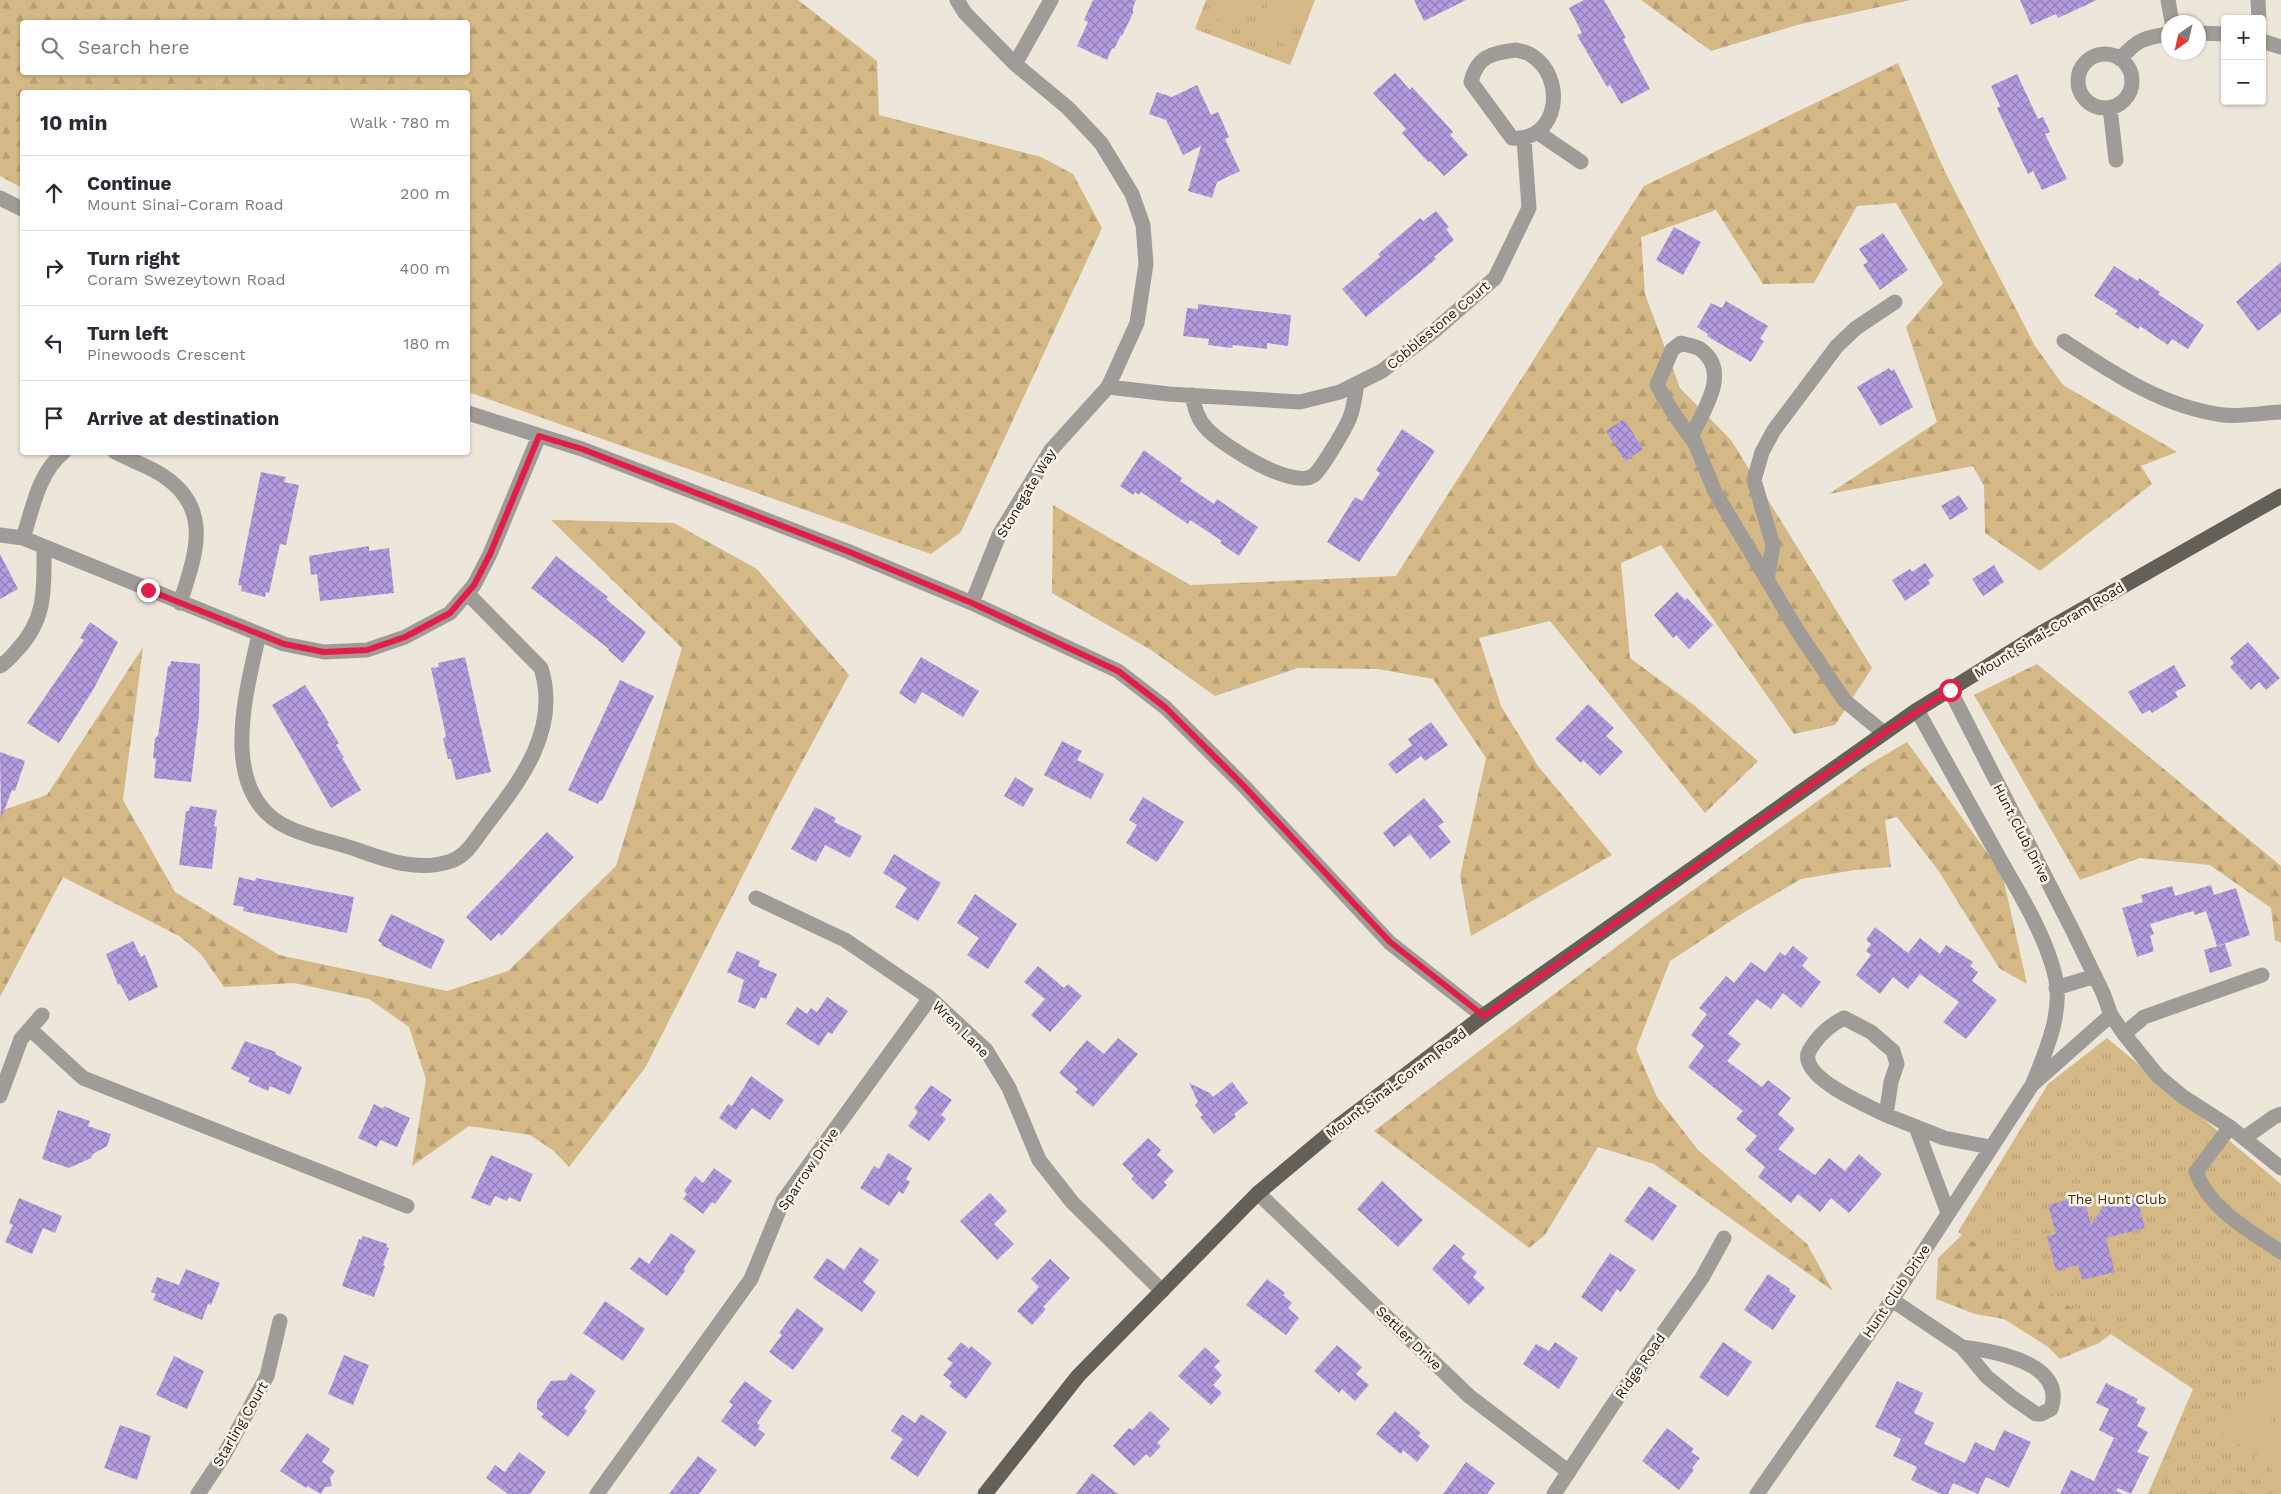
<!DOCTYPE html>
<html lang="en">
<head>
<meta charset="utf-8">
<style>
	body { margin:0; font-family:"Work Sans",sans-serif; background:#f2f2f3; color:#2b2b33 }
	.controls { position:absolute; right:15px; top:15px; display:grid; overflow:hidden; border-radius:5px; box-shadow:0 1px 4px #0004 }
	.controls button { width:45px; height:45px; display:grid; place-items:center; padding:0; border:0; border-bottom:1px solid #e1e1e2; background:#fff; color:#2b2b33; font:25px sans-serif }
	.compass { position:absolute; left:2161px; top:15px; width:45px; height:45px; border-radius:50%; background:#fff; box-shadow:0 1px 4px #0004; rotate:214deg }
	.stop { position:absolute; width:15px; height:15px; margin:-11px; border:4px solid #e11d48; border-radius:50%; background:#fff }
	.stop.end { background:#e11d48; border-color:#fff; box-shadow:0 1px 5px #0008 }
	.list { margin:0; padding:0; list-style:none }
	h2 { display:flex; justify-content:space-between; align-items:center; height:65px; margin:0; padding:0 20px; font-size:21px }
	h2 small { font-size:16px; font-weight:400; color:#7c7c81 }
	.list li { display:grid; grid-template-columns:32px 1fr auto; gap:15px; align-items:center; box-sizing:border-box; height:75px; padding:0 20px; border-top:1px solid #e1e1e2 }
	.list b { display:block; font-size:19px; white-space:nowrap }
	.list p { margin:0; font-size:16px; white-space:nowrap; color:#7c7c81 }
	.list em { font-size:16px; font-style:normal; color:#7c7c81 }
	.icon { flex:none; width:28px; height:28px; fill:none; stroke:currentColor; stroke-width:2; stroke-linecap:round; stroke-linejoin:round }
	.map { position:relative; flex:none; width:2281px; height:1494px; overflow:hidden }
	.search { position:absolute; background:#fff; box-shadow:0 1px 4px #0004; left:20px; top:20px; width:450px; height:55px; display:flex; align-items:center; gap:12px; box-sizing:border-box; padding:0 18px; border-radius:5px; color:#7c7c81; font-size:19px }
	.panel { position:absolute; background:#fff; box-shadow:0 1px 4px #0004; left:20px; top:90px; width:450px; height:365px; border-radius:5px }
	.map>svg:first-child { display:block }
	.forest { fill:url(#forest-firs); fill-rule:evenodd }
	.park { fill:url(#park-tufts) }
	.pitch { fill:#d4b986 }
	.building { fill:url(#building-cross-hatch) }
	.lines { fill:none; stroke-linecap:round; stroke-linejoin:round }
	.minor { stroke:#9f9c98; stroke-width:15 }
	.major { stroke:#645f57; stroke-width:15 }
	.route { stroke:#e11d48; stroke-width:6 }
	.labels { text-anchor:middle; stroke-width:5; stroke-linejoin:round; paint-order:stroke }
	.street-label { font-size:14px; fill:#1d1a16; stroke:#faf4e8 }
	.park-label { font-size:14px; fill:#403112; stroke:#faf4e8 }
</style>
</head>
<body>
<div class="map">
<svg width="2281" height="1494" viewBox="0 0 2281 1494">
	<defs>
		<pattern id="forest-firs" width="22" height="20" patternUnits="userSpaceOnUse" patternTransform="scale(1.25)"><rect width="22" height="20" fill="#d4b986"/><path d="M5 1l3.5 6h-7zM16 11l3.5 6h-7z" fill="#b69e73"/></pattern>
		<pattern id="park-tufts" width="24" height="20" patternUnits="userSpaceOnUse" patternTransform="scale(1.25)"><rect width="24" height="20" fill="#d4b986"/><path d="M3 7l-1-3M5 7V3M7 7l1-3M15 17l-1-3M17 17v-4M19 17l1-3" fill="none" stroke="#b69e73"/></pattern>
		<pattern id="building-cross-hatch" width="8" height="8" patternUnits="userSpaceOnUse" patternTransform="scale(1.25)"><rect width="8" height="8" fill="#b39cdf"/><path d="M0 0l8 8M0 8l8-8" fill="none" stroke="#917eb4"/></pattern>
	</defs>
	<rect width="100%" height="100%" fill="#ede6db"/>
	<path class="forest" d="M0,0h798l79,61 2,54 162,42 32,17 29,54 -141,304 -30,22 -463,-162v-300h-446v96l-22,-12zM22,22h446v50h-446z
		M1641,0h270l-114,25 -86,26z
		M1898,63l46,107 91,176 28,39 114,67 -36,14 11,18 -112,87 -55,-38 -1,-47 -11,-20 -144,28 108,-72 -31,-95 37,-44 -47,-80 -39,3 -43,77 -51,1 -47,-74 -75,27 4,57 35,94 51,52 141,228 -37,57 -41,9 -133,-189 -40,18 9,95 65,48 63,55 -53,52 -155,-192 -71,17 22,68 37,60 74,89 -141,81 -11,-60 26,-118 -53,-79 -55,-10 -80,-1 -83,28 -64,-46 -99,-57 1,-88 137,80 206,-9 248,-390z
		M551,520l123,3 83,46 92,106 -73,135 -131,258 -76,99 -15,-16 -24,-16 -61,-9 -57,40 14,-87 -17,-52 -40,-28 -75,-16 -70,4 -24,-34 -21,-17 -116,-59 -63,120v-186l47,-16 96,-148 -20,153 52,92 104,63 168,36 61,-20 108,-105 66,-218z
		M2037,664l244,202v77l-6,-3 -4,-32 -61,-43 -70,-7 -60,22 -106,-185z
		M1907,742l95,131 25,111 -28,-16 -61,-98 -41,-53 -12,3 6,47 -36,3 -54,9 -58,34 -73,48 -34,88 21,48 41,53 109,94 26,47 -179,-127 -56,-17 -53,88 -16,13 -155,-117 283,-215 211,-151z
		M1992,1206l111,110 8,18 -12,9 -39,16 -12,-12 -44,-28 -29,-5 -39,-15 2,-41z"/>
	<path class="park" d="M1206,0h109l-25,65 -95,-36z
		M2107,1038l174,146v310h-133l45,-105 -235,-157 90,-148z"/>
	<path class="pitch" d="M1219,0h34l-11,29 -30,-12z
		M1269,0h34l-17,45 -30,-11z
		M2264,1377l17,13v18l-34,43 -26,-20z
		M2281,1424v52l-1,1 -25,-20z"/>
	<path class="building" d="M1093,0h43l-3,7v6l-11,23 -1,-1 -7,14 -2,-1 -5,12 -30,-14 11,-24 -4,-2z
		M1414,0h52l-42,21z
		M1584,0h20l22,38 -3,1 27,50 -29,15 -11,-19 -3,2 -30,-52 5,-2 -13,-25z
		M2020,0h77l-39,18 -2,-4 -25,11z
		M1395,73l15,17 2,-3 41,45 -3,3 18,20 -24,21 -14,-15 -2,1 -26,-29 4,-4 -33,-36z
		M2017,74l21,45 5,-2 7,15 -5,2 22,45 -25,11 -9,-19 -5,3 -31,-66 3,-2 -9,-20z
		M1197,85l14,30 7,-3 11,25 -4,2 15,32 -23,11 -5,16 -24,-7 13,-45 -18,9 -17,-35 -17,-6 8,-22 15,5z
		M1436,211l13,16 -3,2 8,11 -20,17 2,2 -70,58 -24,-28 38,-32 -2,-3 42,-36 3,3z
		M1674,227l27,15 -18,33 -27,-15z
		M1883,233l25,37 -28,20 -17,-25 5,-3 -9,-13z
		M2281,262v51l-23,18 -22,-29z
		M2114,266l24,15 1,-3 21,14 -2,2 46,31 -16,24 -16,-10 -4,6 -28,-19 -2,3 -23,-15 3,-3 -24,-15z
		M1726,301l42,25 -8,13 4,2 -13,21 -44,-26 1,-2 -11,-7 14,-24 11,5z
		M1198,304l93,11 -3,31 -21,-3v6l-34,-4 -1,3 -24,-3 1,-6 -26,-3 4,-28 11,1z
		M1889,368l2,3 3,-2 19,38 -33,19 -23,-39z
		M1624,419l19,30 -18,12 -19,-30z
		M1402,429l33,22 -76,111 -32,-20 28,-45 7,4 18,-28 -4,-3z
		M1144,450l38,28 -2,3 34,23 3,-5 41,28 -19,29 -19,-13 2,-2 -32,-21 -2,4 -47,-32 -2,3 -4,-3 -2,3 -13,-9z
		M261,472l25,5 -2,5 15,3 -13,60 -6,-1 -11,49 -3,-1 -1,5 -24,-6 1,-5 -4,-1z
		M1959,495l9,14 -18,11 -9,-14z
		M369,546v5l20,-3 5,45 -74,8 -3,-27 -6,1 -2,-19z
		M0,554l18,35 -18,10z
		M556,556l52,41 -2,2 13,11 27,22 -23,31 -15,-13 1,-1 -78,-61z
		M1925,563l9,13 -6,4 2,4 -25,17 -13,-21 18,-11 2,3z
		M1994,565l10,17 -21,14 -11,-17z
		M1677,592l8,8 2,-2 26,27 -24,24 -13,-14 -3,3 -19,-23z
		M90,622l28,20 -25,48 -34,53 -32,-20 57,-83 -4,-2z
		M2248,642l32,36 -14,12 -7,-8 -8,8 -21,-23 4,-4 -4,-5z
		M465,657l26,115 -35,8 -5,-21h-3l-5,-20 3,-3 -15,-68 8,-1 -1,-4z
		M921,657l58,34 -16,26 -41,-25 -7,12 -16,-11z
		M171,661l29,3 -1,52 -8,66 -37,-4 2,-19 -3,-1 2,-20 3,-2 10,-70h2z
		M2174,665l12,21 -11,6 3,5 -26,16 -2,-3 -8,4 -14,-22z
		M620,680l34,16 -52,105 -2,-1 -2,4 -30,-14z
		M305,685l24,38 -2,1 12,19 -3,2 8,12 -2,1 19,32 -30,18 -59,-103z
		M1588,704l26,24 -8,8 17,16 -23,24 -17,-16 -2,3 -26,-24z
		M1431,722l17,23 -23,16 -4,-5 -25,18 -8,-10 24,-19 -4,-6z
		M1062,741l20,10 -5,9 27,14 -13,25 -47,-24z
		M0,752l25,9 -10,30 -3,-1 -11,29z
		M1015,777l19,12 -11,18 -19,-11z
		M1143,797l41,25 -27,40 -31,-19 11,-18 -8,-5z
		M1424,798l20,24 -6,4 13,16 -21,17 -20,-25 -16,13 -11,-14z
		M190,806l27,4 -3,16 3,1 -5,42 -33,-4 7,-54h3z
		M815,807l21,11 -2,4 28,14 -12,22 -25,-13 -9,17 -25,-13z
		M547,832l27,25 -73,79 -2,-3 -8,8 -25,-24z
		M894,854l47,29 -23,38 -23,-14 12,-19 -24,-15z
		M239,877l16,4 1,-3 98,19 -7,36 -104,-22 1,-4 -11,-2z
		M2211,885l3,10 22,-7 14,47 -33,11 -11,-35 -11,4 -2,-4 -43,13 4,10 -4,2 4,15 -17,6 -15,-49 21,-6 -2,-7 31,-9 3,10z
		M975,894l42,30 -29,45 -21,-14 12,-17 -22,-15z
		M391,914l54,26 -14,29 -50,-24 1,-2 -4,-2z
		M1875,927l33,26 12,-15 20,16 6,-9 27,17 -3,4 8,6 -6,9 25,19 -31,39 -23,-17 16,-20 -39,-28 -12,15 -15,-12 -13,17 -24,-19 15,-20 -5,-4 5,-7 -5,-4z
		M133,941l8,16 4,-2 13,32 -29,14 -9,-17 -2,1 -12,-31z
		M2225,944l7,22 -22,7 -6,-23z
		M1793,946l15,12 -6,8 19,16 -20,26 -18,-15 -12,16 -14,-10 -29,35 13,10 -14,17 35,26 6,-7 23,18 -13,16 17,15 -17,20 37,26 14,-17 16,13 14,-17 23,20 -33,39 -18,-15 -11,14 -22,-18 -7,9 -33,-26 7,-10 -20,-17 12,-14 -21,-17 7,-8 -55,-44 16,-21 -13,-11 16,-21 -8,-6 27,-32 8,7 17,-21 14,10 15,-20 5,4z
		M737,951l23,10 -2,5 19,8 -11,25 -5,-2 -6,12 -17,-7 6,-22 -17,-8z
		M1038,966l26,22 4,-4 14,12 -32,36 -19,-17 14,-16 -21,-17z
		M827,997l21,14 -16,23 -4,-2 -9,14 -33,-22 11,-17 10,7 4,-6 6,4z
		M1118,1038l20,16 -45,53 -18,-15 3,-3 -19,-16 28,-33 17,14z
		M245,1041l31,11 -1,2 27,13 -12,28 -20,-9 -2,5 -20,-9 2,-4 -19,-9z
		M751,1076l33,24 -14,20 -18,-12 -16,22 -17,-12 9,-14 4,2z
		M1232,1082l16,21 -14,11 2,3 -22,17 -14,-17 3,-2 -8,-10 3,-3 -9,-19 21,10 3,4z
		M931,1085l21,15 -11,15 5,4 -17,22 -21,-15 10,-14 -4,-4z
		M374,1104l9,5 1,-3 26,12 -13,29 -17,-7 -3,7 -19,-9z
		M58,1110l32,11 -2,5 23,8 -4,12 -14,8 -2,4 -22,10 -27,-9z
		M1148,1138l13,12 -4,5 17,16 -10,11 3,3 -14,15 -22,-21 3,-3 -12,-12z
		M888,1153l24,15 -6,11 4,3 -7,12 -4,-3 -10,15 -29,-18 14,-22 5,3z
		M491,1155l42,19 -13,28 -11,-5 -2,4 -12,-5 -5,10 -19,-8z
		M714,1168l18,13 -17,23 -3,-2 -9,12 -20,-15 4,-5 -3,-3 11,-15 8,7z
		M1382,1181l41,39 -25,27 -41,-38z
		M1649,1186l28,20 -24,35 -29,-20z
		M990,1193l17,18 -13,13 20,20 -17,16 -37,-39z
		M2136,1194l9,34 -39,10 9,34 -33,8 -4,-15 -22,6 -9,-35 9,-2 -8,-29 35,-10 8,30 16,-24z
		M19,1198l43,18 -7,17 -12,-5 -11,26 -27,-12 8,-17 -4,-2z
		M671,1233l25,18 -12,17 1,3 -18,25 -37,-27 9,-12 10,7z
		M363,1236l24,8 -1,3 3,1 -6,17 2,1 -11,31 -32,-11 17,-47 2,1z
		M1454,1244l11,10 -4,4 16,14 -4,5 12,11 -16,17 -37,-36z
		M860,1247l19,13 -16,22 13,10 -14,20 -49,-34 14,-20 17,12z
		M1610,1253l26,17 -15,22 -4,-3 -15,23 -21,-15z
		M1050,1259l20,19 -27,29 3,2 -14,16 -15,-14 22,-24 -8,-8z
		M186,1269l34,14 -9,22 -3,-1 -6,16 -49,-20 3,-6 -5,-2 6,-15 22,8z
		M1768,1274l22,15 -1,2 7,5 -23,34 -29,-20z
		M1267,1279l18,14 -2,2 9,8 -4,5 11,10 -13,17 -40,-30z
		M605,1301l40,28 -22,32 -40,-28z
		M797,1308l27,21 -31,41 -24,-18 13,-17 -3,-2z
		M961,1342l8,7 2,-3 21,17 -26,36 -17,-13 3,-4 -9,-7 10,-12 -6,-4z
		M1555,1342l23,16 -19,31 -36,-25 13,-20 13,7z
		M1723,1342l29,20 -24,35 -29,-20z
		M1337,1345l25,22 -6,7 13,11 -14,16 -13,-12 -3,4 -25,-22z
		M1205,1347l15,14 -6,6 8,8 -9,10 9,8 -11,12 -33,-29z
		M344,1355l25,10 -16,40 -25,-11z
		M174,1356l30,15 -17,38 -31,-14z
		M571,1373l25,18 -12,17 3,3 -19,26 -27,-20 3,-3 -7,-5v-8l14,-20 15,-1z
		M745,1381l27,20 -15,22 3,2 -2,4 7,5 -10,13 -34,-26 12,-16 -4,-3z
		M1897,1381l26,12 -9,20 20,10 -10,21 41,19 10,-21 19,9 10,-21 27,12 -22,46 -23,-11 -8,17 -25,-11 -5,11h-7l-30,-14 6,-13 -24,-11 8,-17 -26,-12z
		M2106,1383l32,16 -2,4 10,5 -9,18 11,6 -11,20 12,5 -18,37 -13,-6 -2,3 7,3h-63l11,-24 23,11 20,-43 -15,-8 10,-21 -13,-6z
		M1150,1411l20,18 -13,14 4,3 -11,12 -4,-4 -12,12 -21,-20 16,-18 3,2z
		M1395,1411l26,22 -3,3 12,10 -13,16 -14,-12 -2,4 -25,-20z
		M902,1414l13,9 6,-9 26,18 -29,45 -28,-19 13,-19 -12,-8z
		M120,1425l31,11 -14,44 -33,-12z
		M1667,1428l27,21 -3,3 9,6 -8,10 2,2 -15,20 -37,-29z
		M307,1433l23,16 -8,13 13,9 -5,7 2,8 -7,1 -4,7 -14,-8 -1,2 -26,-17z
		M519,1452l27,20 -16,22h-22l-22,-16 9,-13 10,7z
		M698,1456l19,14 -18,24h-30z
		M1466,1462l29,21 -8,11h-44z
		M1092,1473l26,21h-42z"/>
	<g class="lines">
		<path class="minor" d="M957,0l8,13 50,51 53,44 33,35 31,51 11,31 3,39 -9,59 -29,64 -57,63 -52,85 -27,68
			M2168,0l4,22
			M2258,0l1,19
			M2198,33l27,1
			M2262,41l19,6
			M1516,50c4,1 11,2 15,5 36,22 28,87 -19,83l-41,-56c6,-26 21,-29 45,-32z
			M2078 81a27 27 0 1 1 54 0a27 27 0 1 1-54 0Z
			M2120,59c18,-20 24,-21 48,-25
			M1015,64l36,-64
			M2110,108l6,52
			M1537,132l44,30
			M0,198l22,11
			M2064,341c50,33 99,66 159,74 18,2 39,-2 58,-3
			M1108,387l61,7 131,8 40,-10 42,-21 51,-39 62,-54 34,-70 -5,-69
			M1192,395c3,13 5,24 15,34 15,16 86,62 107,46 8,-7 32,-47 36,-58 4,-10 5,-22 7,-33
			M468,413l114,36 265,102 125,52 146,68 48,37 76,76 148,159 93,73
			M1691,437c12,-26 41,-66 9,-88 -5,-3 -13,-4 -19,-6l-9,7 -15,35c11,21 23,39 38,58l20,49 85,143 45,66 39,32
			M115,452c13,7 28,12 42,20 57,33 40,79 23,131
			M0,535l23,3 261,106 40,8 43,-2 38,-13 45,-24 24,-28 16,-31 49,-118
			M23,538c10,-30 15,-65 41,-86
			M1767,580l6,-35 -19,-65 8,-28 12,-22 63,-84 19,-18 39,-26
			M259,634c-13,59 -42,159 28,193 20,10 44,14 65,21 32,11 65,25 99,13 16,-5 26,-24 36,-37 35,-45 73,-96 54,-156l-74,-75
			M0,666c7,-4 12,-10 17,-16 30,-31 27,-63 27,-103
			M1950,690l123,241 30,62 8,22 13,19 34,42 24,20 48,31 51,41
			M1917,710c28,51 57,102 85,153 20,34 46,78 54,117 6,35 -10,71 -23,103
			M756,898l89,42 85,58 56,52 23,38 30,72 33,42 90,89
			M2056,988l39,-12
			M30,1029l53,49 324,128
			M2124,1034l20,-17 118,-42
			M0,1096l21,-57 21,-24
			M1886,1115c-20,-10 -73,-32 -78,-55 -2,-7 3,-12 7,-18 8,-11 17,-18 29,-24l27,14 22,19 4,13 -6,18 -5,33 58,23 46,9
			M1916,1127l32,86
			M2230,1127l-34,45c14,38 53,58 85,80
			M2244,1138l30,-21 7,-3
			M1258,1193l211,203 100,76
			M1892,1300l70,47 25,30 26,21 23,16h5l10,-5c16,-46 -57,-58 -89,-62
			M198,1494l26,-39 43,-79 13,-55
			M597,1494l154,-215 32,-78 147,-203
			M1554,1494l58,-88 90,-128 22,-40
			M1757,1494l135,-194 140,-215 79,-70"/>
		<path class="major" d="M985,1494l93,-118 180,-183 79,-66 146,-111 434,-306 124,-77 240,-137"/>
	</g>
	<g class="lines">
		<path class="route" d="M148,590l136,54 40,8 43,-2 38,-13 45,-24 24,-28 16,-31 49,-118 43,13 265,102 125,52 146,68 48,37 76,76 148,158 94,74 400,-283 66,-43"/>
	</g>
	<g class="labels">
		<g class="street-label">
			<text transform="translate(1438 325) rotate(-40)" y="5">Cobblestone Court</text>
			<text transform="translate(1026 493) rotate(-59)" y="5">Stonegate Way</text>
			<text transform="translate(2049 630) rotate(-31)" y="5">Mount Sinai-Coram Road</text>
			<text transform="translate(2022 833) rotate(63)" y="5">Hunt Club Drive</text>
			<text transform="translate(961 1029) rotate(45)" y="5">Wren Lane</text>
			<text transform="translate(1396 1083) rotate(-37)" y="5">Mount Sinai-Coram Road</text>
			<text transform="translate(808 1169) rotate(-56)" y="5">Sparrow Drive</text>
			<text transform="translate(1896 1291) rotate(-56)" y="5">Hunt Club Drive</text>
			<text transform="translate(1409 1338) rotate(44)" y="5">Settler Drive</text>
			<text transform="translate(1640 1366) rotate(-55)" y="5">Ridge Road</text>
			<text transform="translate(240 1424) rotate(-60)" y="5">Starling Court</text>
		</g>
		<g class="park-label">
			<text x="2117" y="1204">The Hunt Club</text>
		</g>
	</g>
</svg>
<div class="controls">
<button>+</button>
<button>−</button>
</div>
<svg class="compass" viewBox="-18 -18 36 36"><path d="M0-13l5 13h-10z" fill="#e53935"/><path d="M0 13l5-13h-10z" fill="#7c7c81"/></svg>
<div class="stop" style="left:1950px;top:690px"></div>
<div class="stop end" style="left:148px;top:590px"></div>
<div class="search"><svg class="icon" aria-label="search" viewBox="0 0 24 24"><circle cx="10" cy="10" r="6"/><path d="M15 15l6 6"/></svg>Search here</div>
<section class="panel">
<h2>10 min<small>Walk · 780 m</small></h2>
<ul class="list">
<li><svg class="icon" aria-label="ahead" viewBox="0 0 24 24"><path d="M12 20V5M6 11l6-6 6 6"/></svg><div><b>Continue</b><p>Mount Sinai-Coram Road</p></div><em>200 m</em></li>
<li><svg class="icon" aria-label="right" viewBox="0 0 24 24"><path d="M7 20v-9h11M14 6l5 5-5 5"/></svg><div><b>Turn right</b><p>Coram Swezeytown Road</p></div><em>400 m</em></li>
<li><svg class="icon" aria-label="left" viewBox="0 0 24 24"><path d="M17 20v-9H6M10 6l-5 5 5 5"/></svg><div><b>Turn left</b><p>Pinewoods Crescent</p></div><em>180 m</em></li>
<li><svg class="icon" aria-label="arrive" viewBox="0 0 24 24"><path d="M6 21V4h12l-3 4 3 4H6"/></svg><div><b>Arrive at destination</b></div></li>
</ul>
</section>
</div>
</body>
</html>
